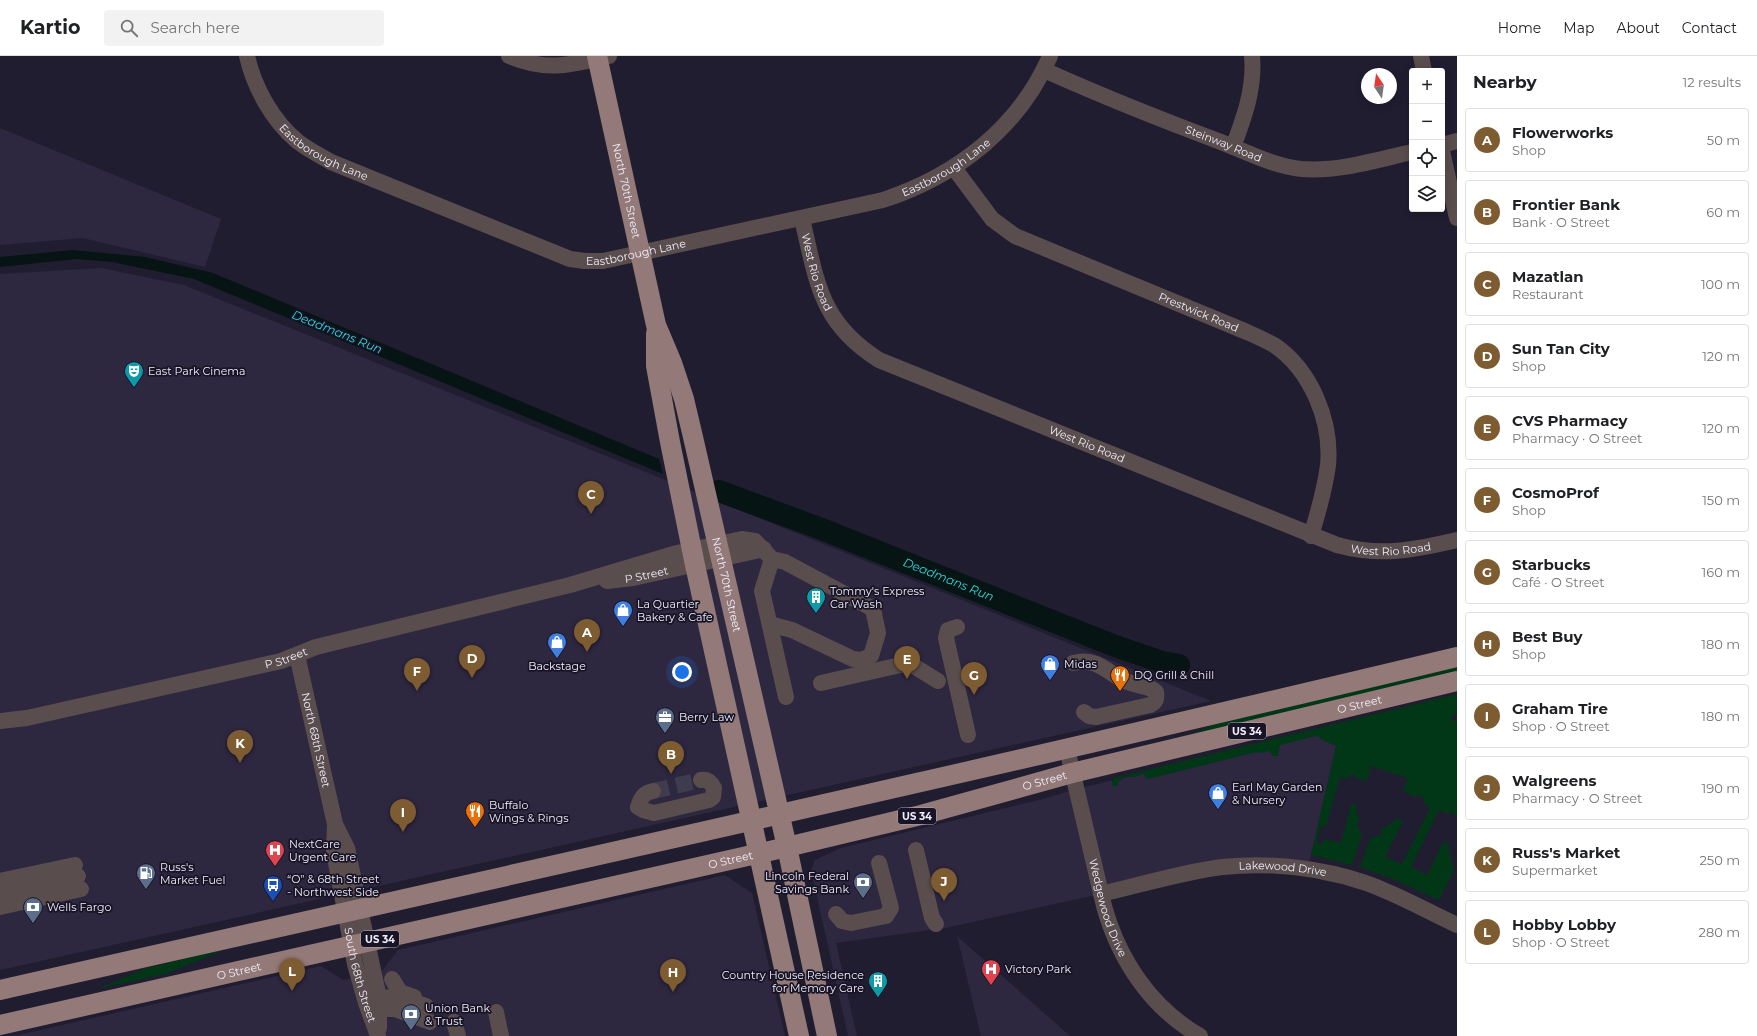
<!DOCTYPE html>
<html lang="en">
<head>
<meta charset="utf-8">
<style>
	body { margin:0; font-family:Montserrat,sans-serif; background:#f2f2f2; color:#202124 }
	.controls { position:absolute; right:12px; top:12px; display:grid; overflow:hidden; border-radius:4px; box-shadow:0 2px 10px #0003 }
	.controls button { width:36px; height:36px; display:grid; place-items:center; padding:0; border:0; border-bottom:1px solid #e0e0e0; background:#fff; color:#202124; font:20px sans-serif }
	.compass { position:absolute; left:1361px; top:12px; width:36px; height:36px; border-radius:50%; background:#fff; box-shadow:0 2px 10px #0003; rotate:347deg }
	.you { position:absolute; left:682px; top:616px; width:14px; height:14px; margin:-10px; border:3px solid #fff; border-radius:50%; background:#1a73e8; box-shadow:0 0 0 6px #1a73e833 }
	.badge { display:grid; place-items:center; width:26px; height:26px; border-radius:50%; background:#7e5c31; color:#fff; font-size:13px; font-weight:700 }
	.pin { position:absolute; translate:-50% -33px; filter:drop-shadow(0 1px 2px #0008) }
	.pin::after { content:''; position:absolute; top:21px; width:14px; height:12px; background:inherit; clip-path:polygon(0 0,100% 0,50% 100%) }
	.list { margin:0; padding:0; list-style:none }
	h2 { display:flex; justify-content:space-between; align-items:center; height:52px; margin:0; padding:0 16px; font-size:17px }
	h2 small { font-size:13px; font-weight:400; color:#757577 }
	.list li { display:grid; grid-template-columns:26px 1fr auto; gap:12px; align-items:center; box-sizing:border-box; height:64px; margin:0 8px 8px; padding:0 8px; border:1px solid #e0e0e0; border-radius:4px }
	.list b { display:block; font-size:15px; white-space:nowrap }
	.list p { margin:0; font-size:13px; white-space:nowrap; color:#757577 }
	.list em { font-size:13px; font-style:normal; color:#757577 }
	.icon { flex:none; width:22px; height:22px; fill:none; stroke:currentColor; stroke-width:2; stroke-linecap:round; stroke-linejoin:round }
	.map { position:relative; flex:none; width:1457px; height:980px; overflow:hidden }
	header { display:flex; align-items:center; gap:24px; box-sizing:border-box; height:56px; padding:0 20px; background:#fff; border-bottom:1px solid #e0e0e0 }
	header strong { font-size:19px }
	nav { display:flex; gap:22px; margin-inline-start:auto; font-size:14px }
	.search { width:280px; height:36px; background:#f2f2f2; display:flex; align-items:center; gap:10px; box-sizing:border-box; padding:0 14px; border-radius:4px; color:#757577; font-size:15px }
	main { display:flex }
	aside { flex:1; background:#fff }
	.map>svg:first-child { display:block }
	.built { fill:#2d2740 }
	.green { fill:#013716 }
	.water { fill:#061414 }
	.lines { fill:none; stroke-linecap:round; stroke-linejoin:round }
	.river { stroke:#061414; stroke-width:22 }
	.minor-tunnel { stroke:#403c4f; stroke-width:16; stroke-dasharray:16 8; stroke-linecap:butt }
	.minor { stroke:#5a4d4d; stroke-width:16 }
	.major { stroke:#937978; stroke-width:20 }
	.labels { text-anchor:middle; stroke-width:3.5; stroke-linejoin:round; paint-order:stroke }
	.shield { fill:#181426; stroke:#aeacba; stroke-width:1 }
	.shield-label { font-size:10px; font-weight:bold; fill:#efedfa }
	.street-label { font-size:11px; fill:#efedfa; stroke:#181426 }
	.poi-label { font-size:11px; fill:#efedfa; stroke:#181426; text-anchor:start }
	.water-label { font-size:12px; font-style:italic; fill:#2cd9dc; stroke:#181426 }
</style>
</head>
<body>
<header>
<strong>Kartio</strong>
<div class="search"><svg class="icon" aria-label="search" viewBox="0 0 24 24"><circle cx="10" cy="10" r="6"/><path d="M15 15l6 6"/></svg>Search here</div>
<nav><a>Home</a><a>Map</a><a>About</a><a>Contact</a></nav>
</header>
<main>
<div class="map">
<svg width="1457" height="980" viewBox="0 0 1457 980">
	<rect width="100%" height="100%" fill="#211d31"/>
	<path class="built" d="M0,72l221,91 -16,48 -122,-29 -83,7z
		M101,212l83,17 1027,416 -1211,269v-696z
		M1318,676l19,10 -29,127 -49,-3 -158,28 -156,34 -109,15 21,93h-9l-37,-166 4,-10 26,-12 202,-49 33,-10z
		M725,819l27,18 33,143h-771l307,-70 22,14 38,-8 17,-22z
		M957,880l113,100h-89z"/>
	<path class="green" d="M1457,607v9l-266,63 24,-11z
		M1457,638v21l-3,-1 -3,5 6,3v95l-7,-6 -2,3 -9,-4 -28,57 16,8 16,-33 6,2v8l5,18 -15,30 -46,-21 -33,-12 10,-28 13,-6 -2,-4 11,-6 5,-5 6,3 -18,36 17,7 28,-56 -6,-4v-6l-6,-3 -2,2 -15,-7 3,-1 4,-11 -37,-12 -4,15 -13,-3 1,-3 -4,-1 -2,5 -9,-2 -14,50 -5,-1 -5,16 2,2 4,-1 2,-4 17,4 10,-39 6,1 -1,6 4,10 -4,2 6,12 -10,30 -41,-10 25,-109 -16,-7v-2l-4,-1 -36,9 -2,11h-5l-4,-5 -11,2 -1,-1 -101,25 -10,2 -2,-5h-2l-7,3h-10l-6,4 -1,4 -5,2 -1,-6 2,-3z
		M219,894v2l-54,22 -68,15 47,-20z"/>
	<path class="water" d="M73,194l72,7 68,16 446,186 4,15 -469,-195 -82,-17 -36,-3 -76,8v-10z"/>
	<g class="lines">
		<path class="river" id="s1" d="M719,435l100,37 296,118 47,16 17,3"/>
		<path class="minor-tunnel" d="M653,735l48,-11"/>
		<g class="minor">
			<path id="s2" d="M247,0c7,31 25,64 50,85 10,8 22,14 34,21l239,97 15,2h18l280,-61c73,-24 136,-72 167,-144"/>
			<path d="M509,0c38,16 61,9 100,0"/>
			<path d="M1421,0l3,15"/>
			<path id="s3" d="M1044,14c58,26 118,50 177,72 26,10 52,24 81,27 37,3 74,-9 110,-17"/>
			<path d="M1442,89l15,-4"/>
			<path d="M1233,91c11,-29 22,-59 19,-91"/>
			<path d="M1442,95l15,67"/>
			<path id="s4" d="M954,112l38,51 23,17 232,96c9,4 18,8 27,13 37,25 58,76 54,120 -3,24 -10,48 -17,71"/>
			<path id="s5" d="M802,163c15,62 17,103 77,141l458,185c44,12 77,5 120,-5"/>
			<path id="s6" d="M607,525l26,-3 131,-29"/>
			<path d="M770,568l22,6 61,29 8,1 10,-4 7,-23 -5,-24 -88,-47 -13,-3"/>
			<path d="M957,571l-9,3 -2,8 22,97"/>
			<path id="s7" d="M297,599l38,169 -1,28 21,112 11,39 12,33"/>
			<path d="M1073,607c20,-5 29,4 46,15 9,6 22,7 33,11l4,3c1,7 0,10 -6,13l-54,12 -7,-1 -5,-4"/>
			<path d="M821,627l88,-20 29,18"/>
			<path id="s8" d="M0,665l27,-3 254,-57 35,-14 254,-62 107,-32 65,-14 13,2 17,18 -10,32 24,106"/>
			<path id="s9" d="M1067,693l37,157c15,54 47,102 96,130"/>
			<path d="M653,735c-9,2 -12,6 -15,16l5,3 11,3 55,-13 4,-3 1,-9c-3,-6 -7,-9 -13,-8"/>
			<path d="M336,770l11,22 20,94 12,56v30"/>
			<path d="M916,794l16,68 4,6"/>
			<path d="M0,825l75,-16"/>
			<path d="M0,838l78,-18"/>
			<path id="s10" d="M1101,838c40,-9 81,-22 121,-27 48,-5 99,1 144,16 31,11 61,28 91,42"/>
			<path d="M0,851l81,-18"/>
			<path d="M836,858l6,7 9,2 35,-7 5,-8 -12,-45"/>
			<path d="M392,923l8,13 14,5"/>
			<path d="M379,942l16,-1 31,9"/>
			<path d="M379,953h16l35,13"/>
			<path d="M496,956l5,24"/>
			<path d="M454,966l4,14"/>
		</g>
		<g class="major">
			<path id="s11" d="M597,0l59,269 16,38 12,36 9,38 94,410 40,189"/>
			<path d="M656,277v33l14,76 25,123 104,471"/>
			<path d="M0,934c486,-110 972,-217 1457,-333"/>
			<path id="s12" d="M0,969l787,-178 134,-32 151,-42 385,-92"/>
		</g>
	</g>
	<defs>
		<g id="theatre-pin" transform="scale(1)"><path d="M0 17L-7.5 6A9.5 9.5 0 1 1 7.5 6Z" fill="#0f9aa8" stroke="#181426"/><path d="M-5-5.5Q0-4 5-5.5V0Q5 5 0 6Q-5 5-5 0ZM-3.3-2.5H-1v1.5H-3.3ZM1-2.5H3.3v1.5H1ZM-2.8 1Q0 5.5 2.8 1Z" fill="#fff"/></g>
		<g id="building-pin" transform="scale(1)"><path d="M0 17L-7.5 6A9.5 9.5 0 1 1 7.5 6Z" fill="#0f9aa8" stroke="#181426"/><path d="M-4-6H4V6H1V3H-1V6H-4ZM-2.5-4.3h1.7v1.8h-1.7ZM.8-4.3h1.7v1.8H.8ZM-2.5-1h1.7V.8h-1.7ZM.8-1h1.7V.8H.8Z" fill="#fff"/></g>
		<g id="shop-pin" transform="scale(1)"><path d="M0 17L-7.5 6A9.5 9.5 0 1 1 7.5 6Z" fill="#3f7fe0" stroke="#181426"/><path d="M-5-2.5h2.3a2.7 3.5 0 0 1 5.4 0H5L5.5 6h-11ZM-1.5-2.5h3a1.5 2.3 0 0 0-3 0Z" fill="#fff"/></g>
		<g id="restaurant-pin" transform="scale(1)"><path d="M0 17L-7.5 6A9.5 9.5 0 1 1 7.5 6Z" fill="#e8710a" stroke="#181426"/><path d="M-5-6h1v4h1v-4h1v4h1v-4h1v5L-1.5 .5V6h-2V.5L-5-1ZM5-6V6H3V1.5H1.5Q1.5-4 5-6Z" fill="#fff"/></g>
		<g id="office-pin" transform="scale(1)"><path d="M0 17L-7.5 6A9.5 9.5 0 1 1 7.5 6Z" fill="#5c6f8a" stroke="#181426"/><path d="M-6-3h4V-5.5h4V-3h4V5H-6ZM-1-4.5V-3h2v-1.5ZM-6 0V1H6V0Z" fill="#fff"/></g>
		<g id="hospital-pin" transform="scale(1)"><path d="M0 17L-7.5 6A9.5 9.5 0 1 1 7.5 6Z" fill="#e0444e" stroke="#181426"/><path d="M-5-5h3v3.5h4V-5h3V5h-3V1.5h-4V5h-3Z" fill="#fff"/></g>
		<g id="fuel-pin" transform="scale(1)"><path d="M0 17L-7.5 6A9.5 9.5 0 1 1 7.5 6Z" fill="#5c6f8a" stroke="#181426"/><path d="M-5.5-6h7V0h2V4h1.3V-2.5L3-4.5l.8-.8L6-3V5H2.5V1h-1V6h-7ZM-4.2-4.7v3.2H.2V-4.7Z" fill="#fff"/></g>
		<g id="bank-pin" transform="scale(1)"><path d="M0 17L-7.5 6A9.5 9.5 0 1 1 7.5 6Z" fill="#5c6f8a" stroke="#181426"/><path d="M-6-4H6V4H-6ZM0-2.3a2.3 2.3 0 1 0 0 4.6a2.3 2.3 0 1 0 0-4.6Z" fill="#fff"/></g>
		<g id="bus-pin" transform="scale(1)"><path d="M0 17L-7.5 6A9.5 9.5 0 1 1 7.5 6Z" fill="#1a4fb4" stroke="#181426"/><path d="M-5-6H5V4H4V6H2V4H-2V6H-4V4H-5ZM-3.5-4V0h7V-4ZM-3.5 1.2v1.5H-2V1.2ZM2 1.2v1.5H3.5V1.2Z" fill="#fff"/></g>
	</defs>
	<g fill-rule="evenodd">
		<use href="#theatre-pin" x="134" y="315"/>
		<use href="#building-pin" x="816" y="541"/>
		<use href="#shop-pin" x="623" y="554"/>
		<use href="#shop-pin" x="557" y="586"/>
		<use href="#shop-pin" x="1050" y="608"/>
		<use href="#restaurant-pin" x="1120" y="619"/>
		<use href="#office-pin" x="665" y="661"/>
		<use href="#shop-pin" x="1218" y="737"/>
		<use href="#restaurant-pin" x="475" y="755"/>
		<use href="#hospital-pin" x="275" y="794"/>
		<use href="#fuel-pin" x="146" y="817"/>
		<use href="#bank-pin" x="863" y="826"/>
		<use href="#bus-pin" x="273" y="829"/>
		<use href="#bank-pin" x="33" y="851"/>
		<use href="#hospital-pin" x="991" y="913"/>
		<use href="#building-pin" x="878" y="925"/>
		<use href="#bank-pin" x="411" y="958"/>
	</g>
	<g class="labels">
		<g class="shield">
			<rect x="1228" y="667" width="38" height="16" rx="3"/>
			<rect x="898" y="752" width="38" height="16" rx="3"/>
			<rect x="361" y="875" width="38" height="16" rx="3"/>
		</g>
		<g class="shield-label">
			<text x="1247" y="679">US 34</text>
			<text x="917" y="764">US 34</text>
			<text x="380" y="887">US 34</text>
		</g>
		<g class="street-label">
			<text dy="4" stroke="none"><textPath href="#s3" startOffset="194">Steinway Road</textPath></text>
			<text dy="4" stroke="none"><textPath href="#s2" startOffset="129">Eastborough Lane</textPath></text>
			<text dy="4" stroke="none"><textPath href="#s2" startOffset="789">Eastborough Lane</textPath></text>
			<text dy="4" stroke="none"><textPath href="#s11" startOffset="138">North 70th Street</textPath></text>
			<text dy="4" stroke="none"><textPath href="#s2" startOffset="465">Eastborough Lane</textPath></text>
			<text dy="4" stroke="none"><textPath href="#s5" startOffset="55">West Rio Road</textPath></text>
			<text dy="4" stroke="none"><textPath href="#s4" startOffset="291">Prestwick Road</textPath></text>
			<text dy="4" stroke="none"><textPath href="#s5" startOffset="391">West Rio Road</textPath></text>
			<text dy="4" stroke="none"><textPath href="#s5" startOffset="715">West Rio Road</textPath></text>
			<text dy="4" stroke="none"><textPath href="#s6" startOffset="40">P Street</textPath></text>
			<text dy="4" stroke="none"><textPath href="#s11" startOffset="545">North 70th Street</textPath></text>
			<text dy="4" stroke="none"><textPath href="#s8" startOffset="293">P Street</textPath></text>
			<text dy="4" stroke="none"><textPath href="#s12" startOffset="1397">O Street</textPath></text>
			<text dy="4" stroke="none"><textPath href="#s7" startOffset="87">North 68th Street</textPath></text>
			<text dy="4" stroke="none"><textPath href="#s12" startOffset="1073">O Street</textPath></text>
			<text dy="4" stroke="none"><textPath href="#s12" startOffset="749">O Street</textPath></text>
			<text dy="4" stroke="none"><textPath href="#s10" startOffset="185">Lakewood Drive</textPath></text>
			<text dy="4" stroke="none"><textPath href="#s9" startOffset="164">Wedgewood Drive</textPath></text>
			<text dy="4" stroke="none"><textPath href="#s12" startOffset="245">O Street</textPath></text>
			<text dy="4" stroke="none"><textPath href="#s7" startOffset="327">South 68th Street</textPath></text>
		</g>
		<g class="poi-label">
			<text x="148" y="319">East Park Cinema</text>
			<text x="830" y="539">Tommy's Express<tspan x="830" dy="13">Car Wash</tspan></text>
			<text x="637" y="552">La Quartier<tspan x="637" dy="13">Bakery &amp; Cafe</tspan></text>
			<text x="1064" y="612">Midas</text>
			<text x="557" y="614" text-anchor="middle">Backstage</text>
			<text x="1134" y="623">DQ Grill &amp; Chill</text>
			<text x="679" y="665">Berry Law</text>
			<text x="1232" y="735">Earl May Garden<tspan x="1232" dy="13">&amp; Nursery</tspan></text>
			<text x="489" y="753">Buffalo<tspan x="489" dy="13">Wings &amp; Rings</tspan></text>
			<text x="289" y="792">NextCare<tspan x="289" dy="13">Urgent Care</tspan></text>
			<text x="160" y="815">Russ's<tspan x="160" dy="13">Market Fuel</tspan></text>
			<text x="849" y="824" text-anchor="end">Lincoln Federal<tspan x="849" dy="13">Savings Bank</tspan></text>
			<text x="287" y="827">“O” &amp; 68th Street<tspan x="287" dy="13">- Northwest Side</tspan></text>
			<text x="47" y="855">Wells Fargo</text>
			<text x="1005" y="917">Victory Park</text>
			<text x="864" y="923" text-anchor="end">Country House Residence<tspan x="864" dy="13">for Memory Care</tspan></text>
			<text x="425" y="956">Union Bank<tspan x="425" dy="13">&amp; Trust</tspan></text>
		</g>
		<g class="water-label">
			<text transform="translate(337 276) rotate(22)" y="4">Deadmans Run</text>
			<text dy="4" stroke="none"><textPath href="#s1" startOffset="246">Deadmans Run</textPath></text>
		</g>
	</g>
</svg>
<div class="controls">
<button>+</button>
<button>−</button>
<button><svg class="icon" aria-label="locate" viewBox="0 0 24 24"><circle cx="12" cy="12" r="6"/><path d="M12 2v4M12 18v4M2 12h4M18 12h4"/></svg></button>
<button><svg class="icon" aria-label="layers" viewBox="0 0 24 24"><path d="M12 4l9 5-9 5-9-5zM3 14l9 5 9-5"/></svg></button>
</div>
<svg class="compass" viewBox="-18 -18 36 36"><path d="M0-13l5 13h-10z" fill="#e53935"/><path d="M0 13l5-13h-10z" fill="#757577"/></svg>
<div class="you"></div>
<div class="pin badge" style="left:587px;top:596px">A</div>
<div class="pin badge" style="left:671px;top:718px">B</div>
<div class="pin badge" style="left:591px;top:458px">C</div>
<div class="pin badge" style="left:472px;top:622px">D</div>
<div class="pin badge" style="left:907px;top:623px">E</div>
<div class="pin badge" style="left:417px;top:635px">F</div>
<div class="pin badge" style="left:974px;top:639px">G</div>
<div class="pin badge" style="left:673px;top:936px">H</div>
<div class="pin badge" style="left:403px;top:776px">I</div>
<div class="pin badge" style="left:944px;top:845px">J</div>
<div class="pin badge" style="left:240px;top:707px">K</div>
<div class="pin badge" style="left:292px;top:935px">L</div>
</div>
<aside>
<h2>Nearby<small>12 results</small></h2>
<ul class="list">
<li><span class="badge">A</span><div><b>Flowerworks</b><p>Shop</p></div><em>50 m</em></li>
<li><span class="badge">B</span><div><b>Frontier Bank</b><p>Bank · O Street</p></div><em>60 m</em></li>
<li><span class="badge">C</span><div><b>Mazatlan</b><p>Restaurant</p></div><em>100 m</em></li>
<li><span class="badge">D</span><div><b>Sun Tan City</b><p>Shop</p></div><em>120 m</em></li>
<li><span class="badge">E</span><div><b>CVS Pharmacy</b><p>Pharmacy · O Street</p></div><em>120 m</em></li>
<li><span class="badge">F</span><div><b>CosmoProf</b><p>Shop</p></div><em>150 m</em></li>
<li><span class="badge">G</span><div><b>Starbucks</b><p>Café · O Street</p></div><em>160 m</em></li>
<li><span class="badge">H</span><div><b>Best Buy</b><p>Shop</p></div><em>180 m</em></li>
<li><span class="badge">I</span><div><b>Graham Tire</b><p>Shop · O Street</p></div><em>180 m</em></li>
<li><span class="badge">J</span><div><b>Walgreens</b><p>Pharmacy · O Street</p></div><em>190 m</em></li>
<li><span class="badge">K</span><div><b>Russ's Market</b><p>Supermarket</p></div><em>250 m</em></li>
<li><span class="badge">L</span><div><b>Hobby Lobby</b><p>Shop · O Street</p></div><em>280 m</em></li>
</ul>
</aside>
</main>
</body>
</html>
